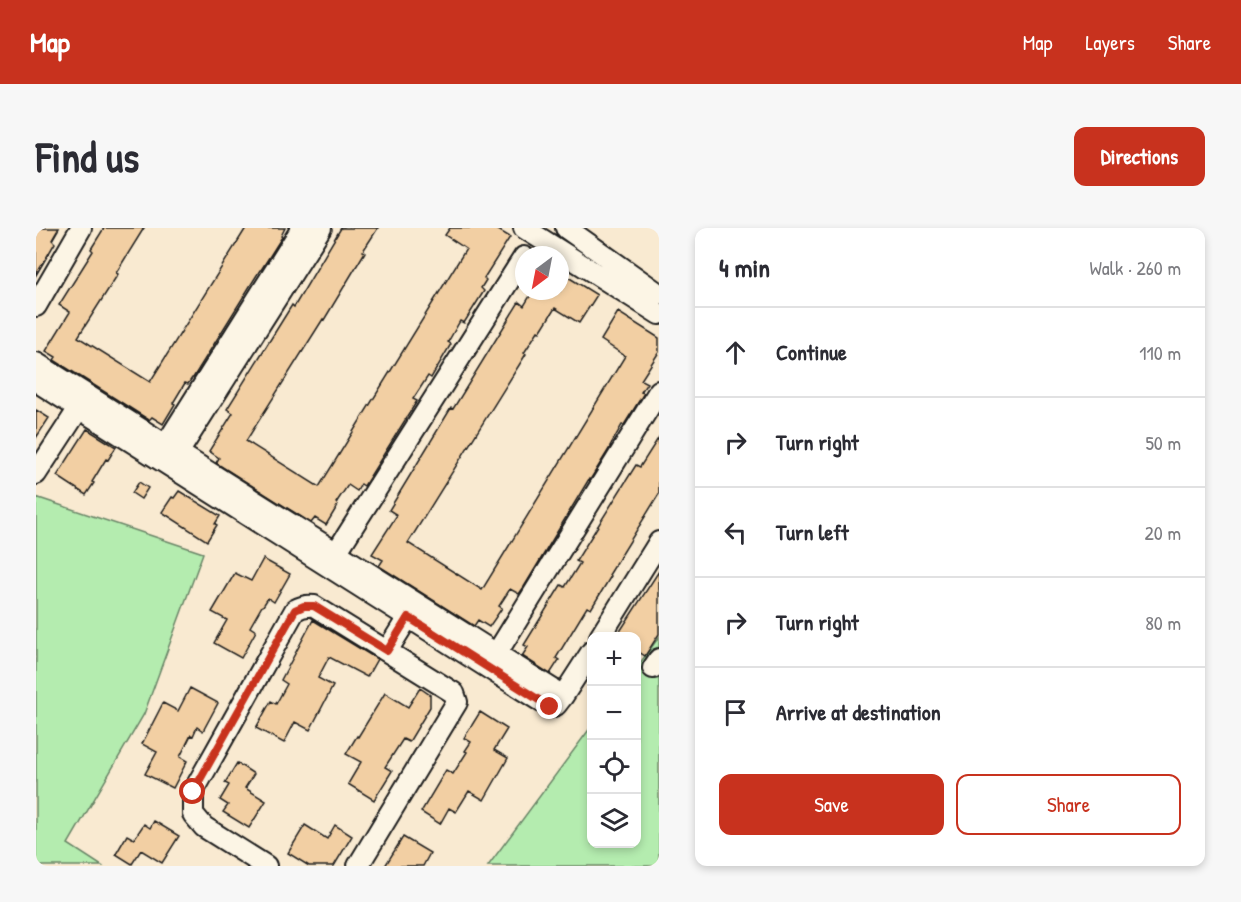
<!DOCTYPE html>
<html lang="en">
<head>
<meta charset="utf-8">
<style>
	body { margin:0; font-family:"Patrick Hand",sans-serif; background:#f7f7f7; color:#2b2b33 }
	.controls { position:absolute; right:18px; bottom:18px; display:grid; overflow:hidden; border-radius:12px; box-shadow:0 3px 9px #0003 }
	.controls button { width:54px; height:54px; display:grid; place-items:center; padding:0; border:0; border-bottom:2px solid #e1e1e2; background:#fff; color:#2b2b33; font:30px sans-serif }
	.compass { position:absolute; left:479px; top:18px; width:54px; height:54px; border-radius:50%; background:#fff; box-shadow:0 3px 9px #0003; rotate:212deg }
	.stop { position:absolute; width:18px; height:18px; margin:-14px; border:4px solid #c8321e; border-radius:50%; background:#fff }
	.stop.end { background:#c8321e; border-color:#fff; box-shadow:0 2px 6px #0008 }
	.list { margin:0; padding:0; list-style:none }
	h2 { display:flex; justify-content:space-between; align-items:center; height:78px; margin:0; padding:0 24px; font-size:26px }
	h2 small { font-size:20px; font-weight:400; color:#7c7c81 }
	.list li { display:grid; grid-template-columns:39px 1fr auto; gap:18px; align-items:center; box-sizing:border-box; height:90px; padding:0 24px; border-top:2px solid #e1e1e2 }
	.list b { display:block; font-size:22px; white-space:nowrap }
	.list em { font-size:20px; font-style:normal; color:#7c7c81 }
	.actions { display:flex; gap:12px; padding:18px 24px }
	.actions a { flex:1; padding:14px 0; border:2px solid #c8321e; border-radius:12px; text-align:center; font-size:21px; color:#c8321e }
	.actions .main { background:#c8321e; color:#fff }
	.icon { flex:none; width:33px; height:33px; fill:none; stroke:currentColor; stroke-width:2; stroke-linecap:round; stroke-linejoin:round }
	.map { position:relative; flex:none; width:623px; height:638px; overflow:hidden; border-radius:12px }
	header { display:flex; align-items:center; gap:36px; box-sizing:border-box; height:84px; padding:0 30px; background:#c8321e; color:#fff }
	header strong { font-size:28px }
	nav { display:flex; gap:33px; margin-inline-start:auto; font-size:21px }
	.intro { display:flex; align-items:center; justify-content:space-between; box-sizing:border-box; height:144px; padding:0 36px }
	h1 { margin:0; font-size:42px }
	.button { padding:15px 27px; border-radius:12px; background:#c8321e; color:#fff; font-size:21px; font-weight:700 }
	main { display:flex; gap:36px; padding:0 36px }
	aside { flex:1; background:#fff; border-radius:12px; box-shadow:0 3px 9px #0003 }
	.map>svg:first-child { display:block }
	.green { fill:#b4ecaf; stroke:#688466; stroke-width:1.5 }
	.building { fill:#f2cfa3; stroke:#1c1c1c; stroke-width:1.5 }
	.lines { fill:none; stroke-linecap:round; stroke-linejoin:round }
	.minor-casing { stroke:#1c1c1c; stroke-width:24 }
	.minor { stroke:#fcf5e5; stroke-width:20 }
	.route { stroke:#c8321e; stroke-width:8 }
</style>
</head>
<body>
<header>
<strong>Map</strong>
<nav><a>Map</a><a>Layers</a><a>Share</a></nav>
</header>
<div class="intro"><h1>Find us</h1><a class="button">Directions</a></div>
<main>
<div class="map">
<svg width="623" height="638" viewBox="0 0 623 638">
	<rect width="100%" height="100%" fill="#f9ead1"/>
	<filter id="ink" filterUnits="userSpaceOnUse"><feTurbulence type="fractalNoise" baseFrequency=".0167" numOctaves="2"/><feDisplacementMap in="SourceGraphic" scale="12" xChannelSelector="R" yChannelSelector="G"/><feConvolveMatrix kernelMatrix="1 2 1 2 8 2 1 2 1" color-interpolation-filters="sRGB"/></filter>
	<g filter="url(#ink)">
		<path class="green" d="M0,269l167,56 -59,161 -76,130 34,22h-66z
			M623,409v229h-171l103,-139 1,117h44l1,-177z"/>
		<path class="building" d="M0,0h23l-7,12 3,3 -19,32z
			M68,0h40l-28,45 2,1 -40,63 72,45 96,-154h39l-4,8 1,1 -21,33h-1l-67,108h-1l-4,6 -3,-1 -12,20 2,1 -12,20 -11,-7 -3,3 -95,-60 2,-3 -10,-6 24,-39 -11,-7 34,-54 -2,-2z
			M305,0h37l-15,23 2,1 -41,68 -1,-1 -77,122 73,46 147,-238 -21,-14 5,-7h45l15,9 -26,41 2,2 -5,8 3,3 -20,32 -4,-2 -12,21 3,2 -20,34 -3,-2 -15,23 4,2 -53,85 -3,-2 -4,7 -9,-6 -12,18 2,2 -12,20 -11,-7 -4,5 -95,-60 3,-5 -10,-7 24,-38 -6,-4 65,-104 2,2z
			M524,44l37,23 -18,28 -24,-15 -15,24 -2,-1 -14,22 2,1 -118,189 74,47 143,-234 -24,-16 17,-28 41,26v14l-18,28 6,3 -6,9 3,1 -20,32h-2l-12,21h1l-21,34 -1,-1 -65,108 -5,7 -9,-5 -11,17 3,2 -13,19 -11,-7 -4,6 -95,-60 4,-6 -11,-6 25,-39 -8,-5 62,-102 2,1 66,-107 5,4 9,-15h27z
			M0,182l13,8 -13,20z
			M51,201l29,18 -8,13 -2,-1 -14,23 2,1 -8,12 -29,-19z
			M623,209v57l-50,81 2,1 -20,33 -4,-2 -31,51 3,2 -9,14 -28,-18 6,-9 -4,-2 37,-60 4,2 15,-24 -4,-2 60,-96 4,2z
			M103,254l9,6 -7,11 -9,-6z
			M143,263l41,25 -5,8 2,1 -10,16 -45,-29 10,-15 2,1z
			M227,331l27,15 -16,28 -6,-4 -5,8h-1l-12,21 6,4 -15,27 -27,-15 13,-23 -15,-8 23,-39 16,8z
			M623,343v63l-14,22 -9,-6v-14h-19z
			M277,392l64,39 -10,18 -38,-20 -11,21 15,8 -23,44 -15,-8 -11,21 -28,-15 15,-27 5,3 11,-20 -6,-4z
			M154,460l28,15 -15,28 -6,-4 -4,9 -2,-1 -11,22 7,4 -14,27 -28,-14 12,-22 -15,-8 21,-41 15,8z
			M384,460l10,7v12l-21,35 -6,-3 -18,28 7,4 -18,29 -26,-16 13,-22 -15,-8 11,-18 1,1 27,-44 23,14z
			M444,484l27,17 -13,21 14,8 -24,42 -15,-9 -13,21 -7,-4 -9,16 -19,-12 25,-42 7,4 14,-22 -2,-1 6,-9 -7,-4z
			M201,535l17,11 -9,14 21,13 -17,27 -26,-16 5,-7 -8,-5 9,-15 -4,-2z
			M118,593l25,15 -17,27 -21,-13 -9,14 -16,-10 11,-19 7,4 10,-15 6,4z
			M269,597l22,14 8,-14 17,11 -18,30h-25l-21,-13z
			M367,609l27,16 -7,13h-38z"/>
		<g class="lines">
			<g class="minor-casing">
				<path id="minor" d="M488,0l135,86
					M530,0l93,66
					M0,78l45,-78
					M0,135l527,333
					M0,153l514,326 6,-2 7,-9 29,-45
					M124,226l142,-226
					M135,236l150,-236
					M0,246l49,-75
					M293,336l195,-307
					M564,409l59,-95
					M351,423l28,-45
					M454,436l169,-273
					M617,440l6,-9
					M230,638l-62,-39 -11,-13v-22l102,-182c7,-4 12,-5 19,-4l140,87 3,9 -99,164"/>
			</g>
			<use href="#minor" class="minor"/>
		</g>
	</g>
	<g class="lines" filter="url(#ink)">
		<path class="route" d="M157,564l102,-182 9,-4h10l73,45 21,-34 142,90"/>
	</g>
</svg>
<div class="controls">
<button>+</button>
<button>−</button>
<button><svg class="icon" aria-label="locate" viewBox="0 0 24 24"><circle cx="12" cy="12" r="6"/><path d="M12 2v4M12 18v4M2 12h4M18 12h4"/></svg></button>
<button><svg class="icon" aria-label="layers" viewBox="0 0 24 24"><path d="M12 4l9 5-9 5-9-5zM3 14l9 5 9-5"/></svg></button>
</div>
<svg class="compass" viewBox="-18 -18 36 36"><path d="M0-13l5 13h-10z" fill="#e53935"/><path d="M0 13l5-13h-10z" fill="#7c7c81"/></svg>
<div class="stop" style="left:157px;top:564px"></div>
<div class="stop end" style="left:514px;top:479px"></div>
</div>
<aside>
<h2>4 min<small>Walk · 260 m</small></h2>
<ul class="list">
<li><svg class="icon" aria-label="ahead" viewBox="0 0 24 24"><path d="M12 20V5M6 11l6-6 6 6"/></svg><div><b>Continue</b></div><em>110 m</em></li>
<li><svg class="icon" aria-label="right" viewBox="0 0 24 24"><path d="M7 20v-9h11M14 6l5 5-5 5"/></svg><div><b>Turn right</b></div><em>50 m</em></li>
<li><svg class="icon" aria-label="left" viewBox="0 0 24 24"><path d="M17 20v-9H6M10 6l-5 5 5 5"/></svg><div><b>Turn left</b></div><em>20 m</em></li>
<li><svg class="icon" aria-label="right" viewBox="0 0 24 24"><path d="M7 20v-9h11M14 6l5 5-5 5"/></svg><div><b>Turn right</b></div><em>80 m</em></li>
<li><svg class="icon" aria-label="arrive" viewBox="0 0 24 24"><path d="M6 21V4h12l-3 4 3 4H6"/></svg><div><b>Arrive at destination</b></div></li>
</ul>
<div class="actions"><a class="main">Save</a><a>Share</a></div>
</aside>
</main>
</body>
</html>
